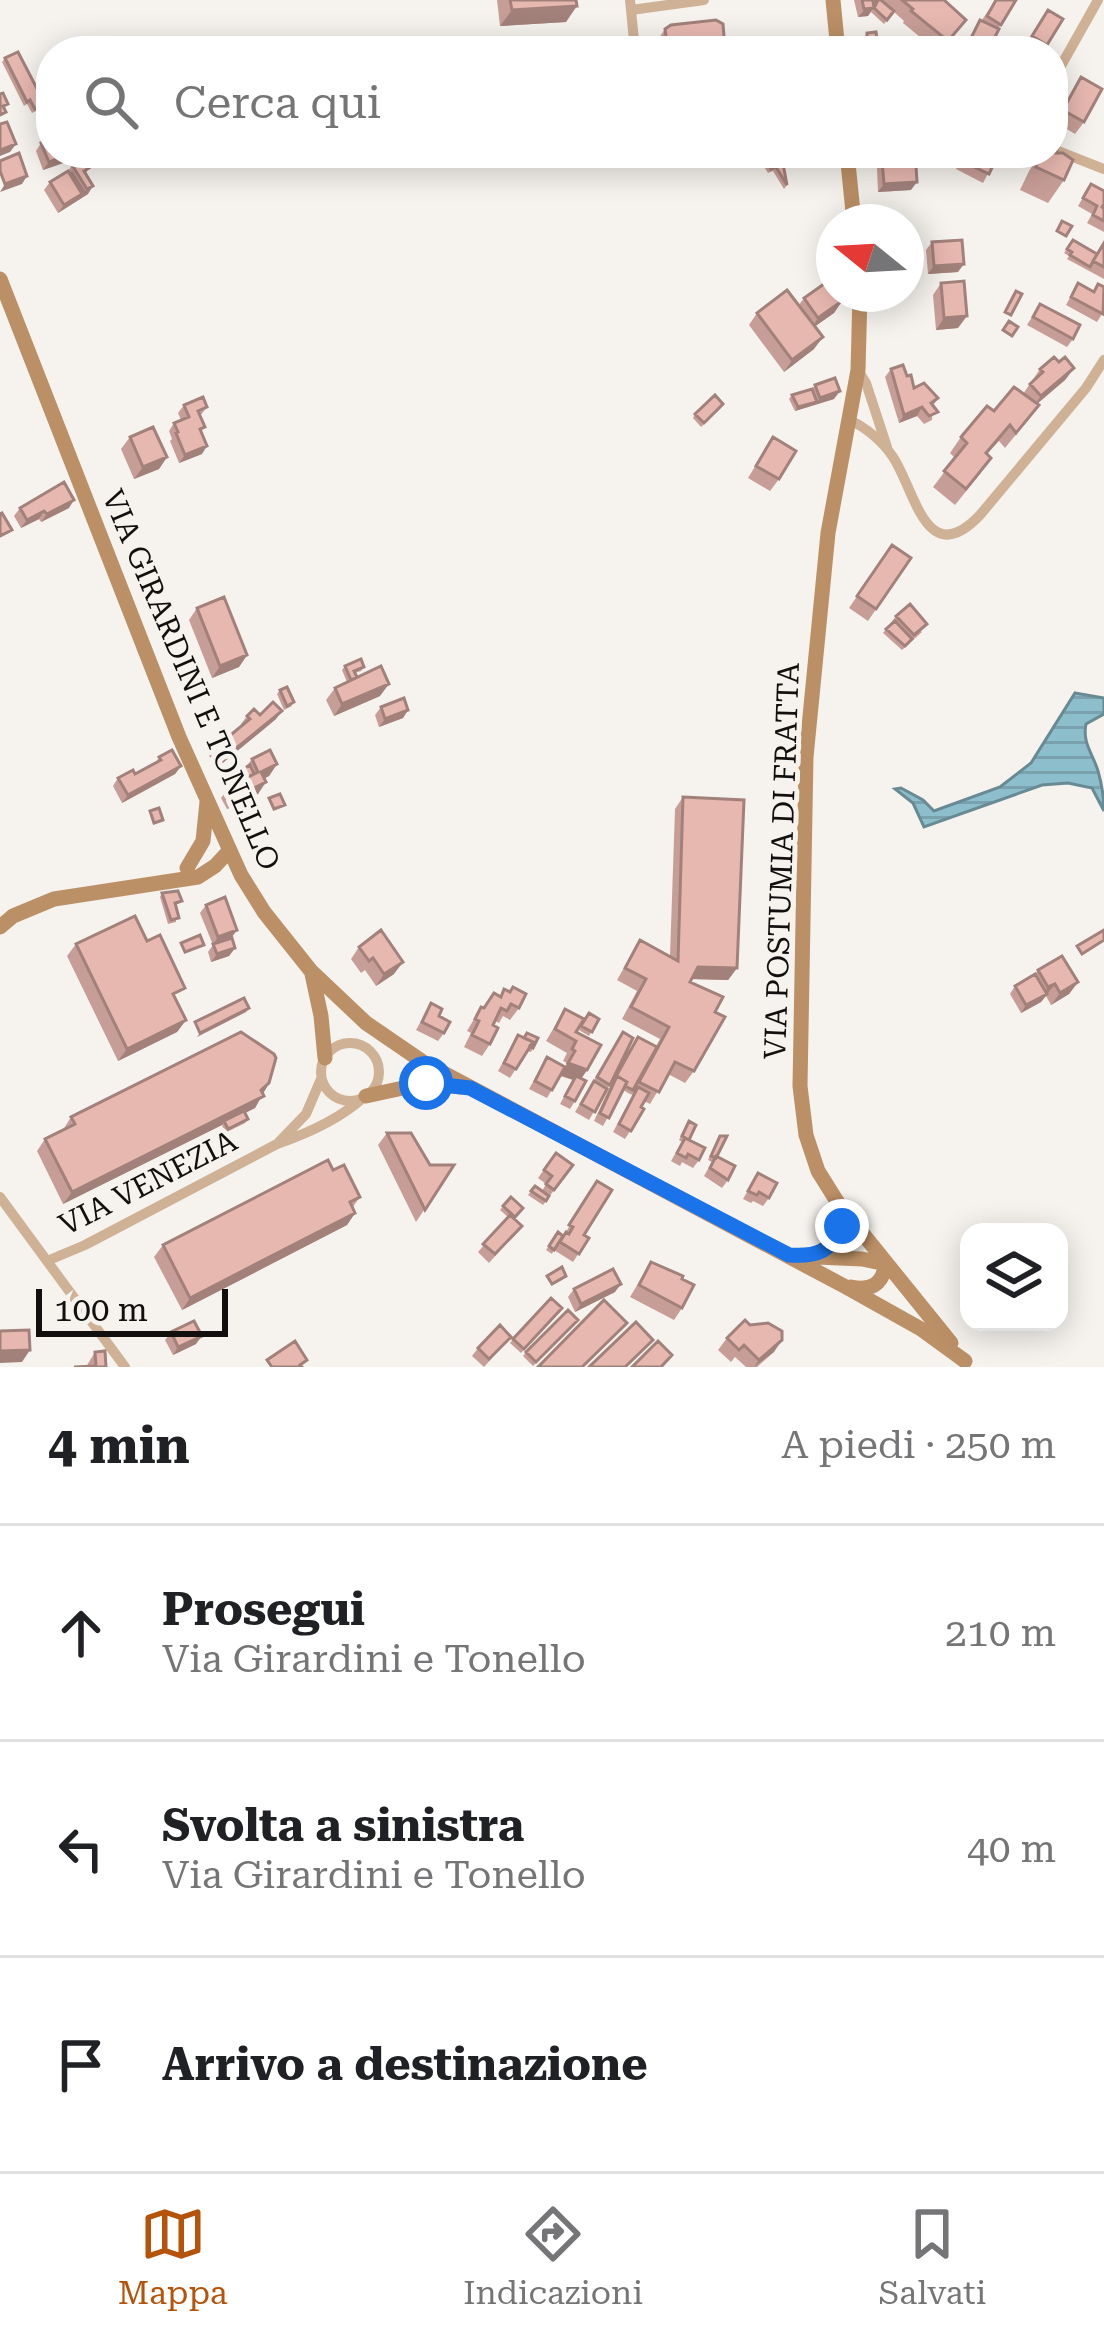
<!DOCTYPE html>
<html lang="it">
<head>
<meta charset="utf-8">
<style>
	body { margin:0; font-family:"Roboto Serif",serif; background:#f6f6f6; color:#202124 }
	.controls { position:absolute; right:36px; bottom:36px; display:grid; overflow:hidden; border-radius:24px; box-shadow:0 6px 30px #0003 }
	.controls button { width:108px; height:108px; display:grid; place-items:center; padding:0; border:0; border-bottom:3px solid #e0e0e0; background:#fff; color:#202124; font:60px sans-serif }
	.compass { position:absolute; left:816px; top:204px; width:108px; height:108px; border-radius:50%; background:#fff; box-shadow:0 6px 30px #0003; rotate:288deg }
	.scale { position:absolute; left:36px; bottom:30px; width:192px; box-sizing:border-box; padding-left:12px; border:6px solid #11100e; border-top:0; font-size:33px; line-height:42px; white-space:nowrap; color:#11100e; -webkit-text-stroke:9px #f6f3ee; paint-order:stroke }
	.stop { position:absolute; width:36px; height:36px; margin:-27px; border:9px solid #1a73e8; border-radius:50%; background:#fff }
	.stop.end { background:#1a73e8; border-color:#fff; box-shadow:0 3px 12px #0008 }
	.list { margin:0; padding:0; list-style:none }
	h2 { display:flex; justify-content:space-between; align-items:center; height:156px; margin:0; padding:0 48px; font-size:51px }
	h2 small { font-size:39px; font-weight:400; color:#757577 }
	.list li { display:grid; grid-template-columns:78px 1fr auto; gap:36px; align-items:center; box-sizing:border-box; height:216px; padding:0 48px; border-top:3px solid #e0e0e0 }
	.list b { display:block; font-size:45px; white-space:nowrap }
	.list p { margin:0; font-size:39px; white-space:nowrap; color:#757577 }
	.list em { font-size:39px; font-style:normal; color:#757577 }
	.icon { flex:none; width:66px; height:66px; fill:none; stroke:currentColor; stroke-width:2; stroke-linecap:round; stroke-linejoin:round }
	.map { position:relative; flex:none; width:1104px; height:1367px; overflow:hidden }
	.search { position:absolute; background:#fff; box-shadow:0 6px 30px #0003; left:36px; right:36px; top:36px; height:132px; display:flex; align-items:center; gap:30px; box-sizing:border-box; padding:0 42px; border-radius:48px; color:#757577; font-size:45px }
	.sheet { height:804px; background:#fff }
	nav { display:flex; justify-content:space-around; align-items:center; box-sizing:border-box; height:168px; border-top:3px solid #e0e0e0; background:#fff; font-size:33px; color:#757577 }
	nav a { display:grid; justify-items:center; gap:6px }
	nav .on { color:#b45309 }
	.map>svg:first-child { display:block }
	.water { fill:url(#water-rules); stroke:#688a93; stroke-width:3 }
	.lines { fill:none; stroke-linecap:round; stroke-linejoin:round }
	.street { stroke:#cfb195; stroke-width:10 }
	.secondary { stroke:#bc9066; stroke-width:15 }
	.wall { fill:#c79e97 }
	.shaded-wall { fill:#a2817b }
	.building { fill:#e7b8b0; stroke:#a2817b; stroke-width:3 }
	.route { stroke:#1a73e8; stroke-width:15 }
	.labels { text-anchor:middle; stroke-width:10; stroke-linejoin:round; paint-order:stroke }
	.street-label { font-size:30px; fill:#11100e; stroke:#f6f3ee }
</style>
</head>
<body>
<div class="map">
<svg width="1104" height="1367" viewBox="0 0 1104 1367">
	<defs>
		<pattern id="water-rules" width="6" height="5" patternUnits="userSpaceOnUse" patternTransform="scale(3)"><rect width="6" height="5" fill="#8dbecc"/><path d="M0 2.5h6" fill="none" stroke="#79a2ae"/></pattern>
	</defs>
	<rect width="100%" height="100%" fill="#f6f3ee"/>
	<path class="water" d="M1075,693l29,5v16l-18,10c-4,19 7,30 12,47 4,14 6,26 6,40l-12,-23 -24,-5 -26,2 -118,42 -11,-24 -18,-14 6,-1 22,12 11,11 66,-24 31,-24z"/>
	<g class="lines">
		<path class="street" d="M630,0l1,10 73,-10
			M631,10l4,41
			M996,48l6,3
			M1053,80l45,-80
			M1053,149l51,20
			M858,370l8,13 21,64
			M849,420c17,7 34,22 44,37 22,33 33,115 87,58l106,-127 18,-28
			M321 1072a29 29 0 1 1 58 0a29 29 0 1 1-58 0Z
			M279,1142l27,-28 15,-35
			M0,1197l47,64 38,-16 192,-101c29,-10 64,-26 87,-47
			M47,1261l78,106"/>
		<path class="secondary" d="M833,0l5,51
			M847,153l7,69
			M0,279l179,458 62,138 23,37 47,59 55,52 57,39 423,225 75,42 44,32
			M860,294l-2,76 -30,163 -22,224 -6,329 6,49 12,36 20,32 113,140
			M187,868l16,-27 4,-39
			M0,927l13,-11 41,-17 144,-22 17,-11 14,-15
			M312,974l9,42 4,42
			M366,1096l60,-13 35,4
			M816,1255c22,-12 26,-25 22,-49
			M794,1256l68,3 24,5
			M851,1287c20,4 31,-2 35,-23"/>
	</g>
	<path class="wall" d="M497,0h79l-10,22 -66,4z
		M854,0h90l22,20 -25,31h-4l-34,-28 1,-2 -10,-9 -10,12 -13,-12 -3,4 -10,1z
		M996,0h20l-18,29 -10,22h-28z
		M1048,10l15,9 -20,32h-6l-11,-7z
		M665,29l59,22h-66l-1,-10z
		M867,33l10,6 9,12h-24l-1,-10z
		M5,58l37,50 -10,5 -5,-9 -3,2 -22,-44z
		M1081,77l3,45 -9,12 -20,-12z
		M41,143l25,19 -23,8 -7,-19z
		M758,153h23l6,32 -3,4 -11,-18 -5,2 -5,-8 5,-5 -1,-2 -5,2z
		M964,153h35l-16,30 -27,-14z
		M1041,153h15l8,27 -16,23 -28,-13 9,-19z
		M882,160l17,4 12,26 -33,2 -1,-24z
		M72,165l17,3 -3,5 2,21 -30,19 -14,-23 6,-8 18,-11z
		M1091,184l13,25v23l-17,-9 5,-9 -14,-8z
		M1073,240l24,14 7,-12v37l-37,-20 2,-3 -5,-3z
		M932,242l26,30 -30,2 -2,-24z
		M941,283l17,45 -22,2 -3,-35z
		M1078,283l15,8 5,-7 6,27 -7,11 -31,-17z
		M841,294l-2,2 3,5 -8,12 -19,13 -1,23 -30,23 -35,-47 8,-12 42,-8 5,-7z
		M1040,304l33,35 -6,8 -40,-22z
		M1059,362l15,6 -9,12 -28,24 -10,17 -22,27 -6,-7 -12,13 -7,20 -25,31 -22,-18 22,-29 -5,-5 11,-16 33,-26 29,-17 17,-25z
		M891,369l16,7 7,12 24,10 -5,8 -1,14 -8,4 -7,-8 -18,7 -14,-46z
		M815,385l19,14 -39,12 -6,-12 3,-4 20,-6z
		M184,405l23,2 -7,9 2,38 -23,9 -9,-22 2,-2 -3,-8 5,-8 7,-3 -3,-7z
		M721,408l-20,19 -8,-9 2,-4z
		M130,437l37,20 -8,12 -25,10 -13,-30z
		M773,437l6,42 -9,12 -22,-13z
		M20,508h49l-28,14 -2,-3 -18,9 -7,-12z
		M892,545l19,13 -43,63 -19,-13z
		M197,608l50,47 -8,12 -27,11 -23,-58z
		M896,616l26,16 -20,18 -19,-17z
		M345,666l19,1 -3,4 -6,2 2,4 23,19 -46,20 -8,-16 9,-12 12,-6 -5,-12z
		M280,690l12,16 -8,4 -7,-16z
		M381,707l27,3 -5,8 -24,9 -4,-12z
		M260,715l16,4 -57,47 -10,-10 6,-8 28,-23 -2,-1 6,-8z
		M159,757l22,9 -6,8 -53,29 -9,-17 5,-8 17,-4 20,-10z
		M252,759l25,5 -8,12 -4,2 -7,16 -31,15 -6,-11 7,-9 -3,-5 6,-8 15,-9z
		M683,797l54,171 -9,12 -36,-1 -2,3 25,30 -21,59 -9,12 -17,-9 -18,30 -6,-3 -3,6 3,2 -19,30 -12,-7 20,-37 -3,-1 -7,-4 -20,36 -9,-5 17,-37 27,-47 18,9 4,-7 -38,-20 15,-28 -20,-11 23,-40 30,16 5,-147z
		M162,893l20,8 -7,5 1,16 -8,2 -8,-27z
		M206,905l31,25 -6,8 4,10 -6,8 -18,6 -3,-10 5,-7 -13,-32z
		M76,944l100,56 10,20 -9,12 -59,29 -51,-105z
		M359,947l35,27 -18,12 -11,-16 -4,3 -10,-14z
		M1038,970l40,12 -9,12 -18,11 -5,-9 -5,6 -20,11 -11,-19 5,-8 20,-12z
		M504,989l15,19 -9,12 -7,-4 -4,7 -4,-2 -5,23 -8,12 -18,-9 7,-14 -4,-2 14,-24 3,1 16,-12z
		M431,1003l13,30 -6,8 -22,-11z
		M565,1009l11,23 11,38 -6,9 -6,22 -5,8 -10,-5 13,-24 -13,-4 -13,22 -18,-9 18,-32 18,9 2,-3 -4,-2 4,-8 -21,-12z
		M589,1013l10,6 -10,17 -10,-6z
		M623,1032l-13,53 -21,35 -14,-8z
		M518,1035l5,3h15l-7,14 -4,-1 -17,27 -12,-7z
		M269,1083l-14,25 -10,5 3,6 -3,4 -20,10 -3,-8 -159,79 -26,-53 8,-12 18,-9 8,-13z
		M686,1125l3,15 10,20 -6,8 -11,-6 -2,4 -9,-5 11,-19 -3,-2z
		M387,1133l43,32h24l-38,57 -38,-77z
		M717,1140v17l11,23 -6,8 -18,-12 8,-14 -4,-2z
		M556,1153l17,12 -30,40 -15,-10 7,-9 7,5 4,-7 -8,-6z
		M333,1170l27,27 -8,11 3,5 -8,12 -165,85 -28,-53 9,-12z
		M758,1173l11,25 -6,8 -10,-5 -2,2 -8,-4z
		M597,1181l-13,54 5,3 -16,24 -19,-12 -2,4 -6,-4 12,-18 3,8z
		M511,1197l12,11 -9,11 8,7 -33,37 -11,-11 30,-35 -8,-7z
		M651,1262l31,46 -8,12 -44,-23z
		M574,1289l41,3 -40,20 -7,-15z
		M559,1312l-38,41 -11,-10 3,-4z
		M575,1324l-42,42 -10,-10 3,-4z
		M750,1325l24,27 -17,15h-11l-11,-10 -4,5 -13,-12 9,-12z
		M171,1332l25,12 -23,11 -8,-15z
		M511,1337l-27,30 -12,-11 6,-8z
		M95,1352l11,15h-20z"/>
	<path class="shaded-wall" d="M878,0l-10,16 -10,1 15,-16z
		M577,6l-11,16 -66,4 12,-16z
		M16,144l-6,8 -10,4v-6z
		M817,153l-5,7 -22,3 6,-8z
		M71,154l-5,8 -23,8 6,-8z
		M27,176l-5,8 -22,8 5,-8z
		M917,182l-6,8 -33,2 6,-8z
		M93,186l-5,8 -30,19 6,-8z
		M964,264l-6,8 -30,2 6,-8z
		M842,301l-8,12 -24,17 8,-12z
		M967,316l-9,12 -22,2 8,-12z
		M823,337l-9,12 -30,23 8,-12z
		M1074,368l-9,12 -33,28 9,-12z
		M840,391l-6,8 -39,12 3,-4 19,-5 3,-4z
		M922,407l-5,9 -18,7 5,-8z
		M207,446l-5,8 -23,9 6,-8z
		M167,457l-8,12 -25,10 9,-12z
		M74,500l-5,8 -28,14 6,-8z
		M44,511l-5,8 -18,9 6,-8z
		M247,655l-8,12 -27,11 8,-12z
		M389,684l-9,12 -46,20 8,-12z
		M408,710l-5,8 -24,9 6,-8z
		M282,711l-6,8 -57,47 5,-8z
		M277,764l-8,12 -16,8 8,-12z
		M181,766l-6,8 -53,29 6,-8z
		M266,782l-8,12 -31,15 8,-12z
		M237,930l-6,8 -18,7 5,-8z
		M235,948l-6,8 -18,6 6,-8z
		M403,962l-9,12 -18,12 8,-12z
		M698,967l39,1 -9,12 -38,-1z
		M1078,982l-9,12 -18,11 9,-12z
		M1055,984l-14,18 -20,11 5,-8 16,-9 6,-9z
		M249,1008l-3,4 -49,25 3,-4z
		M186,1020l-9,12 -59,29 9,-12z
		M568,1063l19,7 -8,12 -19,-7z
		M269,1083l-14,25 -30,15 -1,-2 -2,4 -159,79 9,-12 189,-102z
		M355,1213l-8,12 -165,85 8,-12z
		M621,1284l-6,8 -40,20 6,-8z
		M202,1336l-6,8 -23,11 5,-8z
		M782,1340l-8,12 -20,15 5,-7z
		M30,1350l-8,12 -22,1v-12z"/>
	<path class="building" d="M510,0h66l1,6 -65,4z
		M862,0h16l-5,1 1,7 -10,1z
		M878,0h3l13,11 -7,9 -13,-12z
		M902,0h42l22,20 -18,21 -37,-30 2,-2z
		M996,0h20l-15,25 -14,-9z
		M1048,10l15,9 -16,26 -15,-9z
		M716,20l7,4 2,25 -3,2h-54l-3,-22 6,-4z
		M980,20l19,9 -11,22h-11l-10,-5z
		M876,32l1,7 9,-1 1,12 -9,1 -1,-5 -9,1 -1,-14z
		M18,52l27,52 -10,5 -5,-9 -3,2 -22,-44z
		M1081,77l21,12 -18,33 -21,-12z
		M3,93l5,11 -5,2 3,6 -6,3v-21z
		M7,122l9,22 -16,6v-26z
		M51,140v13l20,1 -22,8 -8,-19z
		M1053,149l4,1 -1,3h7l10,7 -9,20 -28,-13 6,-14h11z
		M19,153l8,23 -22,8 -5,-13v-10z
		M763,153h18l6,32 -11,-18 -5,2 -5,-9 6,-2 -2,-4 -6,2z
		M966,153h33l-10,21 -27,-13z
		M83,158l6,10 -5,3 9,15 -6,3 -15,-24z
		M899,159v5l17,2 1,16 -33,2 -2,-24z
		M68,171l14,23 -18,11 -14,-23z
		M72,173l13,20 -6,4 3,-3 -12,-20z
		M1091,184l13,7v13l-2,3 2,2v12l-11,-6 4,-9 -14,-8z
		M1062,221l10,5 -6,10 -9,-5z
		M962,240l2,24 -30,2 -2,-24z
		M1073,240l24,14 -7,13 -20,-12 2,-3 -5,-3z
		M1104,243v24l-11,-6z
		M834,277v17h3l5,7 -24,17 -14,-20z
		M964,281l3,35 -23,2 -3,-35z
		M1078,283l16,9 4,-8 6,3 -1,27 -32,-17z
		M787,290l36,47 -31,23 -35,-47z
		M1016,291l6,3 -11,21 -6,-3z
		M1040,304l40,21 -7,14 -40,-22z
		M1009,321l9,6 -6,9 -9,-6z
		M1054,357l5,5 6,-5 9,11 -33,28 -11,-12 13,-12 -3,-3z
		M903,365l4,11 4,-1 3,13 10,-5 14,15 -7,5 7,9 -9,4 -7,-9 -18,8 -13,-46z
		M835,378l5,13 -20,7 -5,-13z
		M1014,387l25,18 -23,28 -6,-8 -24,28 5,5 -25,31 -22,-18 23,-28 -6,-6 26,-31 7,5z
		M812,389l5,13 -19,5 -6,-12z
		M715,395l8,9 -19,19 -9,-9z
		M203,397l4,10 -9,4 7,16 -5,2 7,17 -22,9 -9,-22 2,-1 -4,-9 15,-6 -5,-12z
		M153,427l14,30 -24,10 -13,-30z
		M773,437l23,14 -17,28 -23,-13z
		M64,482l10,18 -27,14 -3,-3 -17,9 -7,-12z
		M2,513l10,17 -12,6v-22z
		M892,545l19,13 -35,51 -19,-13z
		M224,597l23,58 -27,11 -23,-58z
		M910,604l17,20 -13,11 -18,-19z
		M895,621l17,18 -7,7 -19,-17z
		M361,659l3,8 -10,4 3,6 -6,3 -6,-14z
		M381,666l8,18 -47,20 -7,-16z
		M287,687l7,15 -7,4 -7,-16z
		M404,698l4,12 -23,9 -4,-12z
		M273,702l9,9 -58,47 -9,-10 35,-29 -3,-3 7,-7 6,6z
		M172,750l9,16 -53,29 -10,-17 15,-8 2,4 26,-14 -2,-3z
		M270,750l7,14 -16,8 5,10 -31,15 -5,-11 28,-14 -6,-13z
		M250,765l4,9 -19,10 -4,-8z
		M280,794l5,11 -11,4 -5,-11z
		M683,797l61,3 -7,168 -39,-1 -8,15 33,15 -8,15 10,5 -31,54 -19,-9 -16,30 -20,-10 30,-55 -38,-20 15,-28 -21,-11 15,-28 38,21z
		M159,808l4,12 -9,3 -4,-12z
		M178,891l4,10 -7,2 4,15 -8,2 -9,-27z
		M225,897l12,33 -19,7 -12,-32z
		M135,916l12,25 13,-6 25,53 -12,6 13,26 -59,29 -51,-105z
		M381,930l22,32 -19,12 -11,-16 -4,3 -10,-14z
		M1104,930v10l-22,14 -5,-8z
		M200,935l4,10 -19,7 -4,-9z
		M232,938l3,10 -18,6 -4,-10z
		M1062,956l16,26 -18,11 -5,-9 -7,3 -10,-17z
		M1035,974l12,20 -21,11 -11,-19z
		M513,987l13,7 -7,14 -8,-4 -4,7 -6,-3 -8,17 5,3 -8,16 -18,-9 7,-14 -4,-2 6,-12 3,1 10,-15 7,4 3,-8 6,3z
		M244,998l5,10 -49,25 -5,-11z
		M431,1003l11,6 -3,7 11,6 -6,11 -22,-11z
		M565,1009l19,10 -8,13 25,13 -14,25 -19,-7 7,-12 -3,-2 4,-8 -21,-12z
		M589,1013l10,6 -7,13 -11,-6z
		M241,1032l33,22 2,4 -7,25 -8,7 3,6 -192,96 -27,-53 30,-15 -4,-7z
		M623,1032l10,6 -23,47 -13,-8z
		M527,1033l11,5 -5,10 -3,-2 3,-4 -9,-4z
		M518,1035l15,7 -17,27 -12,-6z
		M638,1037l19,10 -24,43 -8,-4 2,-4 -10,-6 -3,4z
		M547,1057l18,10 -13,23 -17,-9z
		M576,1076l10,5 -11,20 -10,-5z
		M617,1076l10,6 -18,36 -9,-5z
		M594,1081l13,8 -12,23 -14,-8z
		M638,1087l11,6 -8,14 3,2 -13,22 -12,-7z
		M244,1111l4,8 -20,10 -4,-8z
		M689,1121l7,4 -7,15 -7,-4z
		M387,1133h24l19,32h24l-29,45z
		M720,1136h7l-11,22 -5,-2z
		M685,1138l20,10 -6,12 -11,-6 -2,4 -9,-5z
		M556,1153l17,12 -19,25 -8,-6 6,-8 -8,-6z
		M716,1156l19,10 -7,14 -18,-12z
		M328,1160l5,10 11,-5 16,32 -10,5 5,11 -165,85 -27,-53z
		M758,1173l19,10 -8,15 -10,-6 -2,3 -9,-4z
		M597,1181l15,9 -28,45 5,3 -10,16 -19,-12 6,-10 3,2 4,-7 -4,-2z
		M535,1186l14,10 -3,5 -15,-10z
		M511,1197l12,11 -8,9 -12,-11z
		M510,1215l12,11 -27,28 -12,-10z
		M558,1232l5,4 -9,14 -5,-4z
		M651,1262l32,14 -1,3 12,6 -12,23 -43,-23z
		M562,1267l4,9 -14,8 -5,-8z
		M613,1269l8,15 -40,20 -7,-15z
		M551,1298l11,10 -38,41 -11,-10z
		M604,1300l23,23 -45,44h-44z
		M568,1310l10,10 -42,42 -10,-10z
		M745,1320l5,5 18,-2 14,8v9l-23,20 -15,-15 -5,5 -12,-12z
		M194,1321l8,15 -24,11 -7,-15z
		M636,1322l17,18 -28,27h-36z
		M500,1325l11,12 -22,22 -11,-11z
		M29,1330l1,20 -30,1v-20z
		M295,1341l12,19 -7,5 2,2h-30l-5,-7z
		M658,1341l14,14 -11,12h-29z
		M105,1351l1,16h-32l22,-1 -1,-14z"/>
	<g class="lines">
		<path class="route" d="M426,1083l44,5 319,167c27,2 42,-3 53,-29"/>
	</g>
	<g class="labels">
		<g class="street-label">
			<text transform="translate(191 680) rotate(67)" y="10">VIA GIRARDINI E TONELLO</text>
			<text transform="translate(782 861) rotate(-88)" y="10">VIA POSTUMIA DI FRATTA</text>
			<text transform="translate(148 1183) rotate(-27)" y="10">VIA VENEZIA</text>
		</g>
	</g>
</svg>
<div class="controls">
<button><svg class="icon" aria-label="layers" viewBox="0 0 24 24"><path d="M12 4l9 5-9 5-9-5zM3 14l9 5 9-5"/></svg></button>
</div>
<svg class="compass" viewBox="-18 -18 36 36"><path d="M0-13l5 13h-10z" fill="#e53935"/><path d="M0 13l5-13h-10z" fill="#757577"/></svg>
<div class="scale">100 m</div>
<div class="stop" style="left:426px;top:1083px"></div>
<div class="stop end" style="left:842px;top:1226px"></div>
<div class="search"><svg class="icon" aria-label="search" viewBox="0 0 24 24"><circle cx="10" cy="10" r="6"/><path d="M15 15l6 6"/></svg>Cerca qui</div>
</div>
<section class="sheet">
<h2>4 min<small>A piedi · 250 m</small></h2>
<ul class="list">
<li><svg class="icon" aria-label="ahead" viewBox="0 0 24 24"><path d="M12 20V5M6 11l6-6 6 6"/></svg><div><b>Prosegui</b><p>Via Girardini e Tonello</p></div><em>210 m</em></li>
<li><svg class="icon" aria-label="left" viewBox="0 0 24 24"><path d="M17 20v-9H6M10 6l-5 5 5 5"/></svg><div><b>Svolta a sinistra</b><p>Via Girardini e Tonello</p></div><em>40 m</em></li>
<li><svg class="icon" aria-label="arrive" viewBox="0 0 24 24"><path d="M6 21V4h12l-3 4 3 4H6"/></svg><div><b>Arrivo a destinazione</b></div></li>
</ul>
</section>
<nav>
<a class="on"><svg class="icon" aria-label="map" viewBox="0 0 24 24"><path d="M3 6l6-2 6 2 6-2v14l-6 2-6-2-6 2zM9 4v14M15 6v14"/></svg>Mappa</a>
<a><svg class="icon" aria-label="directions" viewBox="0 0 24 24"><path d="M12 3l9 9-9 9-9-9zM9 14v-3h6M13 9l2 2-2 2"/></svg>Indicazioni</a>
<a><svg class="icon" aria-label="saved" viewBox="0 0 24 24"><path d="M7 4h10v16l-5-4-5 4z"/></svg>Salvati</a>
</nav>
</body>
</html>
